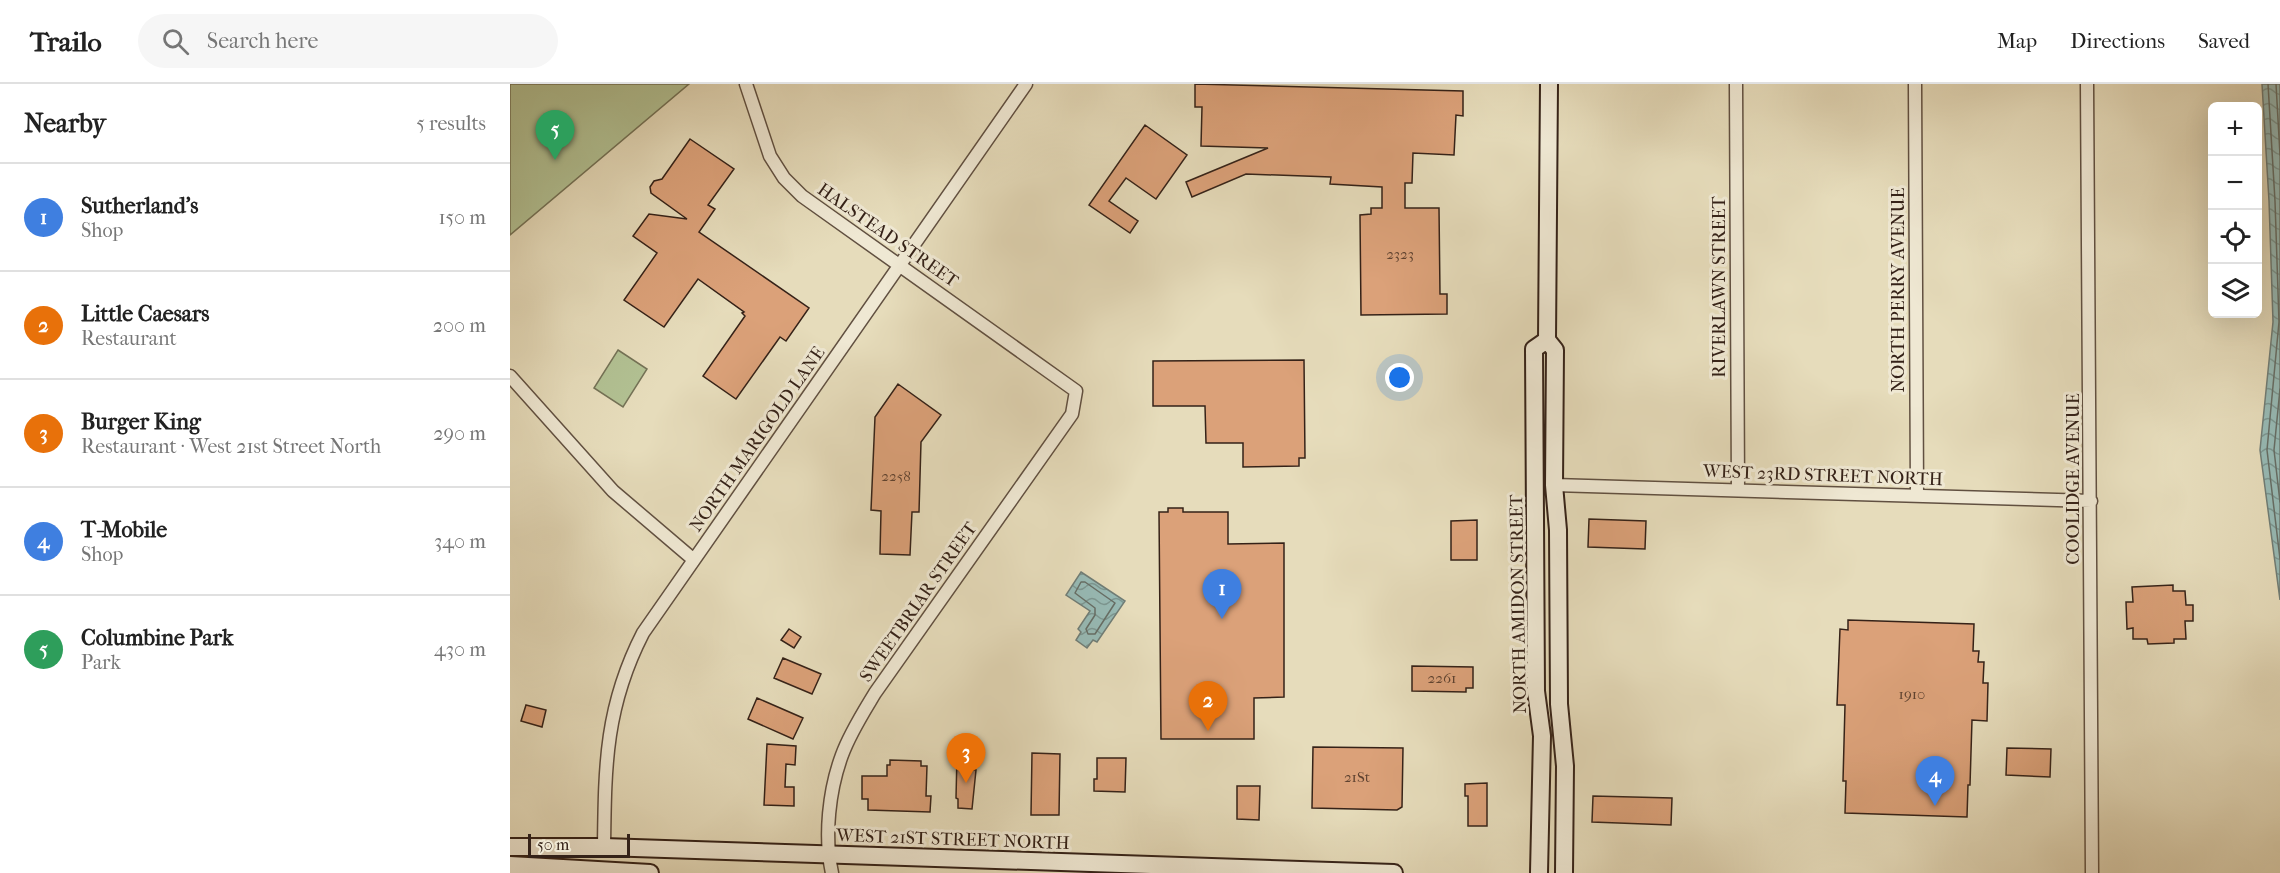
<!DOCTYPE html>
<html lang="en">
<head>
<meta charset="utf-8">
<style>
	body { margin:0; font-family:"IM FELL French Canon",serif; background:#f6f6f6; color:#222 }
	.controls { position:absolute; right:18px; top:18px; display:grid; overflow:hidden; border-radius:9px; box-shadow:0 6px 24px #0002 }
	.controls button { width:54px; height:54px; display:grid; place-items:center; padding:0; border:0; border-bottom:2px solid #e0e0e0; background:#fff; color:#222; font:30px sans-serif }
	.scale { position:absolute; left:18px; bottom:15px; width:102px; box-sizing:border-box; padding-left:6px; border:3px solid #352218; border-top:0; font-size:16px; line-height:21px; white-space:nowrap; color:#352218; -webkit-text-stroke:4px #efe8d3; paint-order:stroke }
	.you { position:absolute; left:890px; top:294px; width:21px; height:21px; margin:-15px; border:4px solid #fff; border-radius:50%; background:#1a73e8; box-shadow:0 0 0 9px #1a73e833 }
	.badge { display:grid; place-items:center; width:39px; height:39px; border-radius:50%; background:#8f2418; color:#fff; font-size:20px; font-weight:700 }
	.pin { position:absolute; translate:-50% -50px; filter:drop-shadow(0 2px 3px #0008) }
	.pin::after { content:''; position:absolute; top:32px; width:21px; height:18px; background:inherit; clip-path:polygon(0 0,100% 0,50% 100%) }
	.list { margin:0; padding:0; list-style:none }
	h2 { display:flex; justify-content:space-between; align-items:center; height:78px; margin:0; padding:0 24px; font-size:26px }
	h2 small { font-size:20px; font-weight:400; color:#767676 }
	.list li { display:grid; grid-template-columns:39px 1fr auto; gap:18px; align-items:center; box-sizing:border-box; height:108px; padding:0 24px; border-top:2px solid #e0e0e0 }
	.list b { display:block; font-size:22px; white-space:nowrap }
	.list p { margin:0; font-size:20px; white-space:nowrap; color:#767676 }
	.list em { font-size:20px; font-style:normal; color:#767676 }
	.icon { flex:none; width:33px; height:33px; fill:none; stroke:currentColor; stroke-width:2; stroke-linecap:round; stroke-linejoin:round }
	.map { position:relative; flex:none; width:1770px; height:789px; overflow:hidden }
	header { display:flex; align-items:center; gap:36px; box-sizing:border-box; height:84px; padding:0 30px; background:#fff; border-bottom:2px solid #e0e0e0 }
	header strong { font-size:28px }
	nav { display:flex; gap:33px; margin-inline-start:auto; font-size:21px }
	.search { width:420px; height:54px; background:#f6f6f6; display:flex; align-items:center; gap:15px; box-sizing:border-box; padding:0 21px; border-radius:33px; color:#767676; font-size:22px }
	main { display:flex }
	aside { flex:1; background:#fff }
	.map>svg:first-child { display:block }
	.park { fill:#b2c193; stroke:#747256; stroke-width:1.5 }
	.water { fill:url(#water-waves); stroke:#707d76; stroke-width:1.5 }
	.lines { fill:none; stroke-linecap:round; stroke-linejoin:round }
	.shore { stroke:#666e66; stroke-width:1.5 }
	.building { fill:#dba179; stroke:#352218; stroke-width:1.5 }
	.street-casing { stroke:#615041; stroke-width:15 }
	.secondary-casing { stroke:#352218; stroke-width:20 }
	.street { stroke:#efe8d3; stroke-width:12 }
	.secondary { stroke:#efe8d3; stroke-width:16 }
	.labels { text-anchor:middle; stroke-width:6; stroke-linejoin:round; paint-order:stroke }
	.number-label { font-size:15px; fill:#5e4230 }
	.street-label { font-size:18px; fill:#352218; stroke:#efe8d3 }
</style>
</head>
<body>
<header>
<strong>Trailo</strong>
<div class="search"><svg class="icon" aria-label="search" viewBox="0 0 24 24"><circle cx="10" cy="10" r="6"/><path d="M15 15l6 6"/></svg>Search here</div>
<nav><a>Map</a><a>Directions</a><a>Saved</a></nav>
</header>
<main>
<aside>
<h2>Nearby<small>5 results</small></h2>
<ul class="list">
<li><span class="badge" style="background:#3f7fe0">1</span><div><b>Sutherland's</b><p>Shop</p></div><em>150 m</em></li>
<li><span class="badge" style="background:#e8710a">2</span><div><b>Little Caesars</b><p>Restaurant</p></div><em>200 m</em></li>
<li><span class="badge" style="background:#e8710a">3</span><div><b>Burger King</b><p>Restaurant · West 21st Street North</p></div><em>290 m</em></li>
<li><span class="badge" style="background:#3f7fe0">4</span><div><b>T-Mobile</b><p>Shop</p></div><em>340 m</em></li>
<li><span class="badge" style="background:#2e9e5b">5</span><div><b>Columbine Park</b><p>Park</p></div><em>430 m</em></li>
</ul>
</aside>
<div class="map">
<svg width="1770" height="789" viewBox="0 0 1770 789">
	<defs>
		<pattern id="water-waves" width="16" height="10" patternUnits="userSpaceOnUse" patternTransform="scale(1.5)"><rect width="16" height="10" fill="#97bab5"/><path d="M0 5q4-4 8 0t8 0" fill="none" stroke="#7c9792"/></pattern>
	</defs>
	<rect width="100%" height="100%" fill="#e6dcbb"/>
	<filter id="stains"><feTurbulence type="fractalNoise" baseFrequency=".00333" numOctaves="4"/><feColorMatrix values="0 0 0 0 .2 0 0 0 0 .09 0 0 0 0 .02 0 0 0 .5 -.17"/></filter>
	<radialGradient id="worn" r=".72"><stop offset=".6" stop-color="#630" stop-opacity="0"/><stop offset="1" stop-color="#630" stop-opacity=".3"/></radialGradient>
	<path class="park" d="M0,0h179l-179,151z
		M108,266l29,19 -24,38 -29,-19z"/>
	<path class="water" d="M1752,0h18v516l-20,-150 13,-128 -4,-121z
		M571,488l44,29 -28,41 -4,-2 -6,8 -11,-8 5,-8 -3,-3 12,-18 -24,-16z"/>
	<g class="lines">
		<path class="shore" d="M1758,0l7,117 4,121 -12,128 13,109
			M1766,0l4,71
			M1770,305l-6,61 6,52
			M571,498h4l30,21 -20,31h-7l-2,-5 9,-14v-7l-20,-15z"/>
	</g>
	<path class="building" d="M685,0l268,7v25l-7,-1 -2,40 -41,-2 -1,30h-7v25h34l1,86h7v20l-86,1 -1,-100 11,-1v-6h11v-21l-52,-3 1,-7 -85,-3 -54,23 -6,-15 82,-34 -67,-2 1,-39h-7z
		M635,41l42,30 -31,44 -30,-21 -17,23 29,20 -8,12 -41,-28z
		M180,55l44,30 -26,36 7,4 -16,23 110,76 -23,33 -6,-4 -44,62 -33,-23 42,-60 -3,-3 2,-1 -46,-33 -34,48 -40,-27 33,-47 -24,-17 16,-22 38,5 -36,-26 -1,-6 4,-6 8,-2z
		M794,276l1,98h-6v8l-56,1v-24h-37l-1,-37h-52v-45z
		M388,300l43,31 -20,27 -2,70h-7l-2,43 -30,-1 1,-43 -10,-1 4,-93z
		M658,424h15v4h45v32l56,-1v154l-30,1v41h-93l-2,-227h9z
		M1079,435l57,2 -1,28 -57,-2z
		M967,436v40h-26v-39z
		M1663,501v6h12l1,14h7v16h-8l1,18h-12v4l-26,1 -1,-5h-14v-11l-6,1 -1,-27h7l-1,-15z
		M1338,536l126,4 -1,27h6l-1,11h6l-1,21h5l-1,38 -15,-1 -2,65h-2l-1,32 -122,-4 1,-32h-3l2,-76h-8l3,-76 8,1z
		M279,545l12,8 -7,11 -13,-8z
		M273,574l38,16 -9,20 -38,-16z
		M902,582l61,1v21h-7v4l-54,-1z
		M247,614l46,20 -10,21 -45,-20z
		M16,621l20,5 -4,17 -21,-6z
		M257,660l29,2 -1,19 -9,-1 -1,23h9v19l-30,-1z
		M803,663l90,1 -1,59 -5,3 -85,-2z
		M1497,664l44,1 -1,28 -44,-2z
		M522,669l28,1 -1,61h-28z
		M447,672h12l-1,13 8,1 -4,39 -14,-1v-9l-2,-1z
		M587,674h29l-1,34 -31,-1v-12h3z
		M380,676l31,1v5h6l-1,30h5l-1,16 -62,-2v-11h-6v-23h25v-11h3z
		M977,699v43h-19v-30h-3v-12z
		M727,702h23l-1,34 -22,-1z
		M1083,712l79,2 -1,27 -79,-3z"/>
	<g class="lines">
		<g class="street-casing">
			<path id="street" d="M236,0l24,72 14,22 18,18 274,195 -4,23 -197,279c-12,20 -25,40 -33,62 -13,35 -18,81 -10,118
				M1226,0l2,406
				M1405,0l2,412
				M1577,0l5,789
				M0,292l103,115 81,69
				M1044,401l537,16
				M94,763c1,-81 1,-140 39,-214l383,-549"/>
		</g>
		<g class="secondary-casing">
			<path id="secondary" d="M1039,0l-2,256 8,10 -1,135 4,45 1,174 6,62 -1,107
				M0,763h94l790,26
				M0,781l140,8
				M1029,789l3,-137 -6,-45 -2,-342 13,-9"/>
		</g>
		<use href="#street" class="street"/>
		<use href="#secondary" class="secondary"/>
	</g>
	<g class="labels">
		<g class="number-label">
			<text x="890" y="175">2323</text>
			<text x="386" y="397">2258</text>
			<text x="932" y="599">2261</text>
			<text x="1402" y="615">1910</text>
			<text x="847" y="698">21St</text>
		</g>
		<g class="street-label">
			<text transform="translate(378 151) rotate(35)" y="6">HALSTEAD STREET</text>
			<text transform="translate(1209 203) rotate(-90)" y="6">RIVERLAWN STREET</text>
			<text transform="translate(1388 206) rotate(-90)" y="6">NORTH PERRY AVENUE</text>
			<text transform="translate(247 355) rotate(-55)" y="6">NORTH MARIGOLD LANE</text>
			<text transform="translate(1313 391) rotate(2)" y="6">WEST 23RD STREET NORTH</text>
			<text transform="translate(1563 395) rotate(-90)" y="6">COOLIDGE AVENUE</text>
			<text transform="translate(408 518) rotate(-55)" y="6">SWEETBRIAR STREET</text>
			<text transform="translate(1008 520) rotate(-91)" y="6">NORTH AMIDON STREET</text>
			<text transform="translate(443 755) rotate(2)" y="6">WEST 21ST STREET NORTH</text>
		</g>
	</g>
	<rect width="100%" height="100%" filter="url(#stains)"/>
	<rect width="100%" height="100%" fill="url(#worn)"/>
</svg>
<div class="controls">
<button>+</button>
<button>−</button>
<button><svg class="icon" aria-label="locate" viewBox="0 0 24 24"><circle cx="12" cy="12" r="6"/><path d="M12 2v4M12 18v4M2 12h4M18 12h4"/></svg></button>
<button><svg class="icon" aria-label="layers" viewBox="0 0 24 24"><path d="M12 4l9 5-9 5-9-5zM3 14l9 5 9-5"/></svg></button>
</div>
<div class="scale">50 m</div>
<div class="you"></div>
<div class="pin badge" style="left:712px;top:535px;background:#3f7fe0">1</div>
<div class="pin badge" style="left:698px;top:647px;background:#e8710a">2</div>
<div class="pin badge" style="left:456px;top:699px;background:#e8710a">3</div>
<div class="pin badge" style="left:1425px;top:722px;background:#3f7fe0">4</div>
<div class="pin badge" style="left:45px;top:76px;background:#2e9e5b">5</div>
</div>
</main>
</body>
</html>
